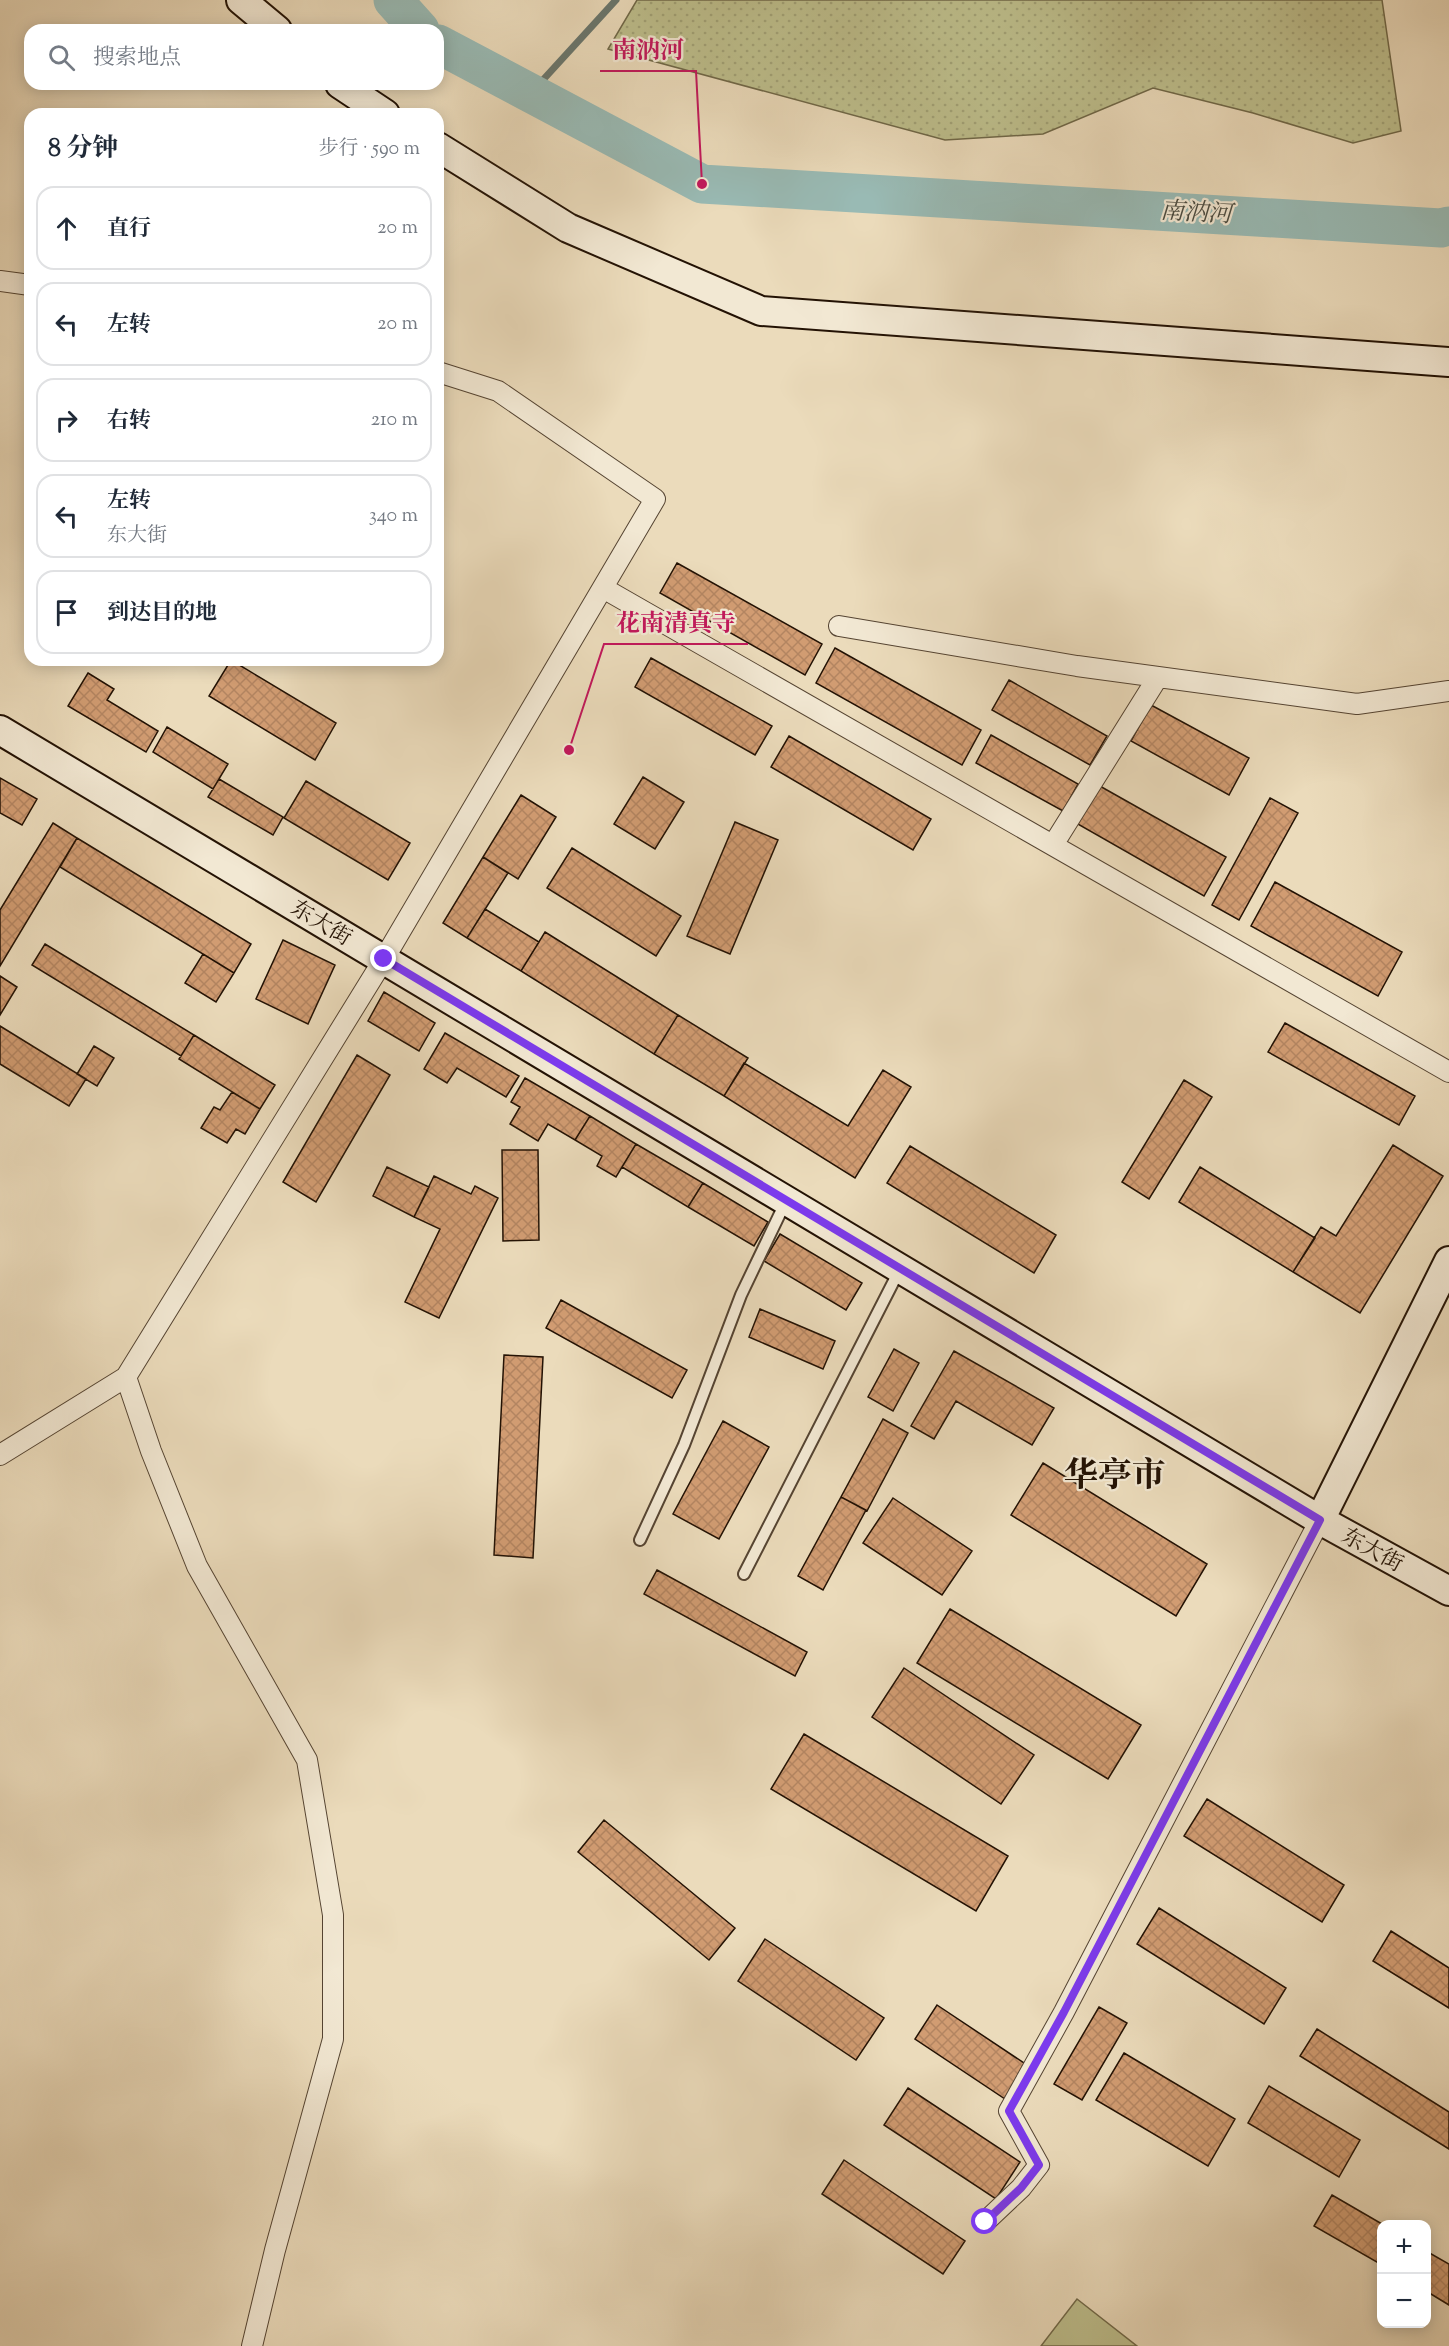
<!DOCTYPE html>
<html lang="zh">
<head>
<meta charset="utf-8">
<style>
	body { margin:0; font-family:"Sorts Mill Goudy","Noto Serif SC",serif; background:#f2f2f3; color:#1f2937 }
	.controls { position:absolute; right:18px; bottom:18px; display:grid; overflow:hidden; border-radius:12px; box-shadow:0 3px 15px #0003 }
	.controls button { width:54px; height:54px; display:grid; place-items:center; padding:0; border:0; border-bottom:2px solid #e0e1e3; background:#fff; color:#1f2937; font:30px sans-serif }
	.stop { position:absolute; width:18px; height:18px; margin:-14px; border:4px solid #7c3aed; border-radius:50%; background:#fff }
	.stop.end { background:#7c3aed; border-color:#fff; box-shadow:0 2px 6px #0008 }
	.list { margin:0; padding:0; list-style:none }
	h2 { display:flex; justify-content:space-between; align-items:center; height:78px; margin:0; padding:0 24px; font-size:26px }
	h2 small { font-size:20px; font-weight:400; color:#747a83 }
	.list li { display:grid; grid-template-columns:39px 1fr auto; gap:18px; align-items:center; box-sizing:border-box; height:84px; margin:0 12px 12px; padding:0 12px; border:2px solid #e0e1e3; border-radius:18px }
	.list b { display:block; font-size:22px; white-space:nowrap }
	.list p { margin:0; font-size:20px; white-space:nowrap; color:#747a83 }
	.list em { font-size:20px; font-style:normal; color:#747a83 }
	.icon { flex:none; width:33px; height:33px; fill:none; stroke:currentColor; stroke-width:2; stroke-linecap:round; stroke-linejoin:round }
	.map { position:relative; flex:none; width:1449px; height:2346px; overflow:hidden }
	.search { position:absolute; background:#fff; box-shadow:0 3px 15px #0003; left:24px; top:24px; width:420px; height:66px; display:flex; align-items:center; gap:15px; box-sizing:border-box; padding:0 21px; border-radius:18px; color:#747a83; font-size:22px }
	.panel { position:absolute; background:#fff; box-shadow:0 3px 15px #0003; left:24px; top:108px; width:420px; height:558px; border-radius:18px }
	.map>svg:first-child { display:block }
	.green { fill:url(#green-dots); stroke:#706848; stroke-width:1.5 }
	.pitch { fill:#bdbe8c; stroke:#706848; stroke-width:1.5 }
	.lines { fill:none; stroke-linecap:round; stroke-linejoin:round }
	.stream { stroke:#6a776e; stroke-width:7 }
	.river { stroke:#99bab4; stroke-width:39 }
	.building { fill:url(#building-cross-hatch); stroke:#231204; stroke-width:1.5 }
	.lane-casing { stroke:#554432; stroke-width:14 }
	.street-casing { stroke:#554432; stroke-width:22 }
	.secondary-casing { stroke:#231204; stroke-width:32 }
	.lane { stroke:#f2e8d3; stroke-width:10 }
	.street { stroke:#f2e8d3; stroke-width:20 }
	.secondary { stroke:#f2e8d3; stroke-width:28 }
	.route { stroke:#7c3aed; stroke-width:8 }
	.labels { text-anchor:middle; stroke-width:4.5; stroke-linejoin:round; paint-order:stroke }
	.street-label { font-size:22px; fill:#231204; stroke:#f2e8d3 }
	.water-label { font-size:24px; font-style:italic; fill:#4c4d42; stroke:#f2e8d3 }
	.town-label { font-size:34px; font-weight:bold; fill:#231204; stroke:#f2e8d3 }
	.leader { fill:none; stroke:#c2185b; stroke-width:2 }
	.callout-dot { fill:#c2185b; stroke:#f2e8d3; stroke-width:2 }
	.callout-label { font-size:24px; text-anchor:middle; font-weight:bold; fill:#c2185b; stroke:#f2e8d3; stroke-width:4.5; stroke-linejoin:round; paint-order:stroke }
</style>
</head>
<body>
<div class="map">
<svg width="1449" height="2346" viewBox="0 0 1449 2346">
	<defs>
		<pattern id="green-dots" width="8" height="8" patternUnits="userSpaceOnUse" patternTransform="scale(1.5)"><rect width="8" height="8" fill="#bdbe8c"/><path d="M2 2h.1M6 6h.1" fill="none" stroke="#a2a277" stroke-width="1.8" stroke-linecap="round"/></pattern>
		<pattern id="building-cross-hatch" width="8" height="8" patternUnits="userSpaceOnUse" patternTransform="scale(1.5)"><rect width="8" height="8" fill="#d19c72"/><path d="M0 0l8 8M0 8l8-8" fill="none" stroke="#b38561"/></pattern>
	</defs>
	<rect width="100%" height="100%" fill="#ebdbbb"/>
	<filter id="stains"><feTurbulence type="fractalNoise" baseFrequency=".00333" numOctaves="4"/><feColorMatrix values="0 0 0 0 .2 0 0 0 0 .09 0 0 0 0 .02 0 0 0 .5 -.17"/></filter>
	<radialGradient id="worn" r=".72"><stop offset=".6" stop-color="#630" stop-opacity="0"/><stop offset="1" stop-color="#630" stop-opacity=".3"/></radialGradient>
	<path class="green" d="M637,0h745l19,131 -48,12 -100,-30 -100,-25 -110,46 -98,6 -337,-91z"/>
	<path class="pitch" d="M1077,2299l60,47h-96z"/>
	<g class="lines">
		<path class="stream" d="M531,93l85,-93"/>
		<path class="river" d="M393,0l27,30
			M438,44l264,140 739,44 8,-2"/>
	</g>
	<path class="building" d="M677,563l145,81 -17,31 -145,-82z
		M835,648l146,82 -19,35 -146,-82z
		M651,658l121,68 -17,29 -120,-68z
		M231,660l105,63 -21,37 -106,-64z
		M88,673l26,16 -7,11 51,31 -12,21 -78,-46z
		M1009,680l98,56 -17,29 -98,-55z
		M1151,705l98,53 -20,37 -98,-54z
		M167,727l61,37 -15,25 -60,-37z
		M991,735l87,49 -15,27 -87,-48z
		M789,736l142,83 -18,31 -142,-83z
		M643,777l41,25 -29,47 -41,-25z
		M0,778l37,21 -15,26 -22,-12z
		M219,779l64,38 -10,18 -65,-38z
		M306,781l104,62 -22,37 -104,-62z
		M1098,785l128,72 -22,39 -128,-73z
		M521,795l35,22 -38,62 -35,-22z
		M1270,798l28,15 -59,107 -27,-15z
		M735,822l43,18 -48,114 -43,-18z
		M53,823l24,15 -77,128v-56z
		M77,838l174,106 -17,29 -174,-106z
		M572,848l109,68 -25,40 -109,-68z
		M483,857l25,16 -41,65 -24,-15z
		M1275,882l127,70 -24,44 -127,-70z
		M485,909l54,33 -18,29 -54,-33z
		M545,932l133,83 -24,39 -133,-83z
		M283,940l52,25 -27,59 -52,-25z
		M45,944l149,91 -13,21 -149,-91z
		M203,954l31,19 -18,29 -31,-19z
		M0,976l17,11 -17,28z
		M384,992l51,31 -16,28 -51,-30z
		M678,1015l70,43 -24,38 -70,-42z
		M1285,1023l130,73 -16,29 -131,-73z
		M0,1026l86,53 -17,27 -69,-42z
		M445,1033l74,43 -13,21 -49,-29 -10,15 -23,-14z
		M194,1035l81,50 -15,24 -81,-50z
		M94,1046l20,12 -17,28 -20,-12z
		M357,1055l33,20 -74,127 -33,-20z
		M744,1063l104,63 35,-56 28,17 -56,91 -131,-82z
		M525,1078l65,38 -15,24 -27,-16 -10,17 -28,-17 10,-17 -9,-5z
		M1184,1080l28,17 -63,102 -27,-17z
		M232,1092l28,17 -15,25 -9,-5 -9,14 -26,-15 13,-21 6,3z
		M590,1116l46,28 -20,33 -19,-11 5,-10 -27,-16z
		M636,1144l67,39 -15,24 -66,-40z
		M1393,1145l50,31 -83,137 -67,-41 28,-45 15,9z
		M910,1146l146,89 -22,38 -147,-90z
		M502,1150h36l1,90 -36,1z
		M387,1167l42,20 -15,30 -41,-21z
		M1200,1167l115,71 -22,34 -114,-70z
		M434,1176l37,18 4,-8 23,12 -59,120 -34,-16 35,-73 -26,-12z
		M703,1183l65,39 -14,24 -66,-39z
		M780,1234l82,49 -16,27 -82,-49z
		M561,1300l126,70 -15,28 -126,-70z
		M760,1309l75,32 -12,28 -74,-32z
		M894,1349l25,14 -26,48 -25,-14z
		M954,1351l100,57 -22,37 -76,-44 -22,38 -23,-13z
		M504,1355l39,2 -10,201 -39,-3z
		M883,1419l25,14 -41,78 -26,-14z
		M723,1421l46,26 -50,92 -46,-25z
		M1043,1463l164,101 -31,52 -165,-101z
		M841,1497l25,13 -43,80 -25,-14z
		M893,1498l79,53 -30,44 -79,-52z
		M657,1570l150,82 -12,24 -151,-82z
		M950,1609l191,116 -33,54 -191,-116z
		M904,1668l130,87 -33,49 -129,-87z
		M804,1734l204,122 -32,55 -205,-122z
		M1207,1799l137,86 -22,37 -138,-86z
		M604,1820l131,108 -26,32 -131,-108z
		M1159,1908l127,80 -22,36 -127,-80z
		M1391,1931l58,37v40l-76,-47z
		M765,1939l119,79 -28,42 -118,-79z
		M937,2005l93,62 -22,34 -93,-62z
		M1099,2007l28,16 -45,77 -28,-16z
		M1317,2029l132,83v37l-149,-93z
		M1124,2053l111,66 -27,47 -112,-66z
		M1269,2086l91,54 -21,37 -91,-54z
		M908,2088l112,74 -24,37 -112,-74z
		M844,2160l121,81 -22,33 -121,-80z
		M1332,2195l50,29v41l-68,-39z
		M1426,2251l23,13v41l-23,-14z"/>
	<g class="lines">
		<g class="lane-casing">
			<path id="lane" d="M640,1540l44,-95 57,-150 45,-94
				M744,1574l156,-305"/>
		</g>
		<g class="street-casing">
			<path id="street" d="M0,281l30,4
				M603,588l846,484
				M839,626l238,40 280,38 92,-13
				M1053,845l105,-168
				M126,1377l25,74 46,115 110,194 26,155v124l-58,211 -23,96
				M0,1455l126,-78 258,-418 271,-460 -157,-108 -60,-19
				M985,2222l36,-34 18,-23 -30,-54 55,-99 256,-492"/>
		</g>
		<g class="secondary-casing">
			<path id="secondary" d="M241,0l36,30
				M340,84l45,30
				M438,147l130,81 193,83 688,51
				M0,730l1320,790 129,71
				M1320,1520l129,-259"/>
		</g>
		<use href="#lane" class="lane"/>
		<use href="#street" class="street"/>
		<use href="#secondary" class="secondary"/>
	</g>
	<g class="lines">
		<path class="route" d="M384,959l936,561 -256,492 -55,99 30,54 -18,23 -36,34"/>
	</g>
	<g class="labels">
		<g class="street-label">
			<text transform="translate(322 922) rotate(31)" y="8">东大街</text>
			<text transform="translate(1373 1549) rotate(29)" y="8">东大街</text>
		</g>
		<g class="water-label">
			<text transform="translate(1196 212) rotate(3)" y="8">南汭河</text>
		</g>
		<g class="town-label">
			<text x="1115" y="1486">华亭市</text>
		</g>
	</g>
	<path class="leader" d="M702 184L696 71H600M569 750L604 644H748"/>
	<g class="callout-dot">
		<circle cx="702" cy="184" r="6"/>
		<circle cx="569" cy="750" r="6"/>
	</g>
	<g class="callout-label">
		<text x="648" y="58">南汭河</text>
		<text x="676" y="631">花南清真寺</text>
	</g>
	<rect width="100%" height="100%" filter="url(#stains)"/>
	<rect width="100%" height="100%" fill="url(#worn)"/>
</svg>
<div class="controls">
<button>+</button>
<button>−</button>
</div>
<div class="stop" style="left:985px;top:2222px"></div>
<div class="stop end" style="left:384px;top:959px"></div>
<div class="search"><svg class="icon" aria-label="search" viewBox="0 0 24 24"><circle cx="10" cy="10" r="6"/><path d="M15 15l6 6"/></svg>搜索地点</div>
<section class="panel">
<h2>8 分钟<small>步行 · 590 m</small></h2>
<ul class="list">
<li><svg class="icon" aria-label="ahead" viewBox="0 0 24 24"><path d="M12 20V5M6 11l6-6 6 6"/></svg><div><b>直行</b></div><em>20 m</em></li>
<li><svg class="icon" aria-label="left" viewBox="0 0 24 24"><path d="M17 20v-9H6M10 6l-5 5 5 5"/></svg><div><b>左转</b></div><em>20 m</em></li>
<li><svg class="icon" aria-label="right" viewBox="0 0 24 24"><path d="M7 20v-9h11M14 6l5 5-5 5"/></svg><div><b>右转</b></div><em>210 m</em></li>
<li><svg class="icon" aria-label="left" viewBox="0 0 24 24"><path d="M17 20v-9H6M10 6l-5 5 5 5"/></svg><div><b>左转</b><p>东大街</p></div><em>340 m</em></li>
<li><svg class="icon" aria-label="arrive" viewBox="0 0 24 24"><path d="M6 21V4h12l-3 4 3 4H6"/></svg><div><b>到达目的地</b></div></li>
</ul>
</section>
</div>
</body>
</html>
